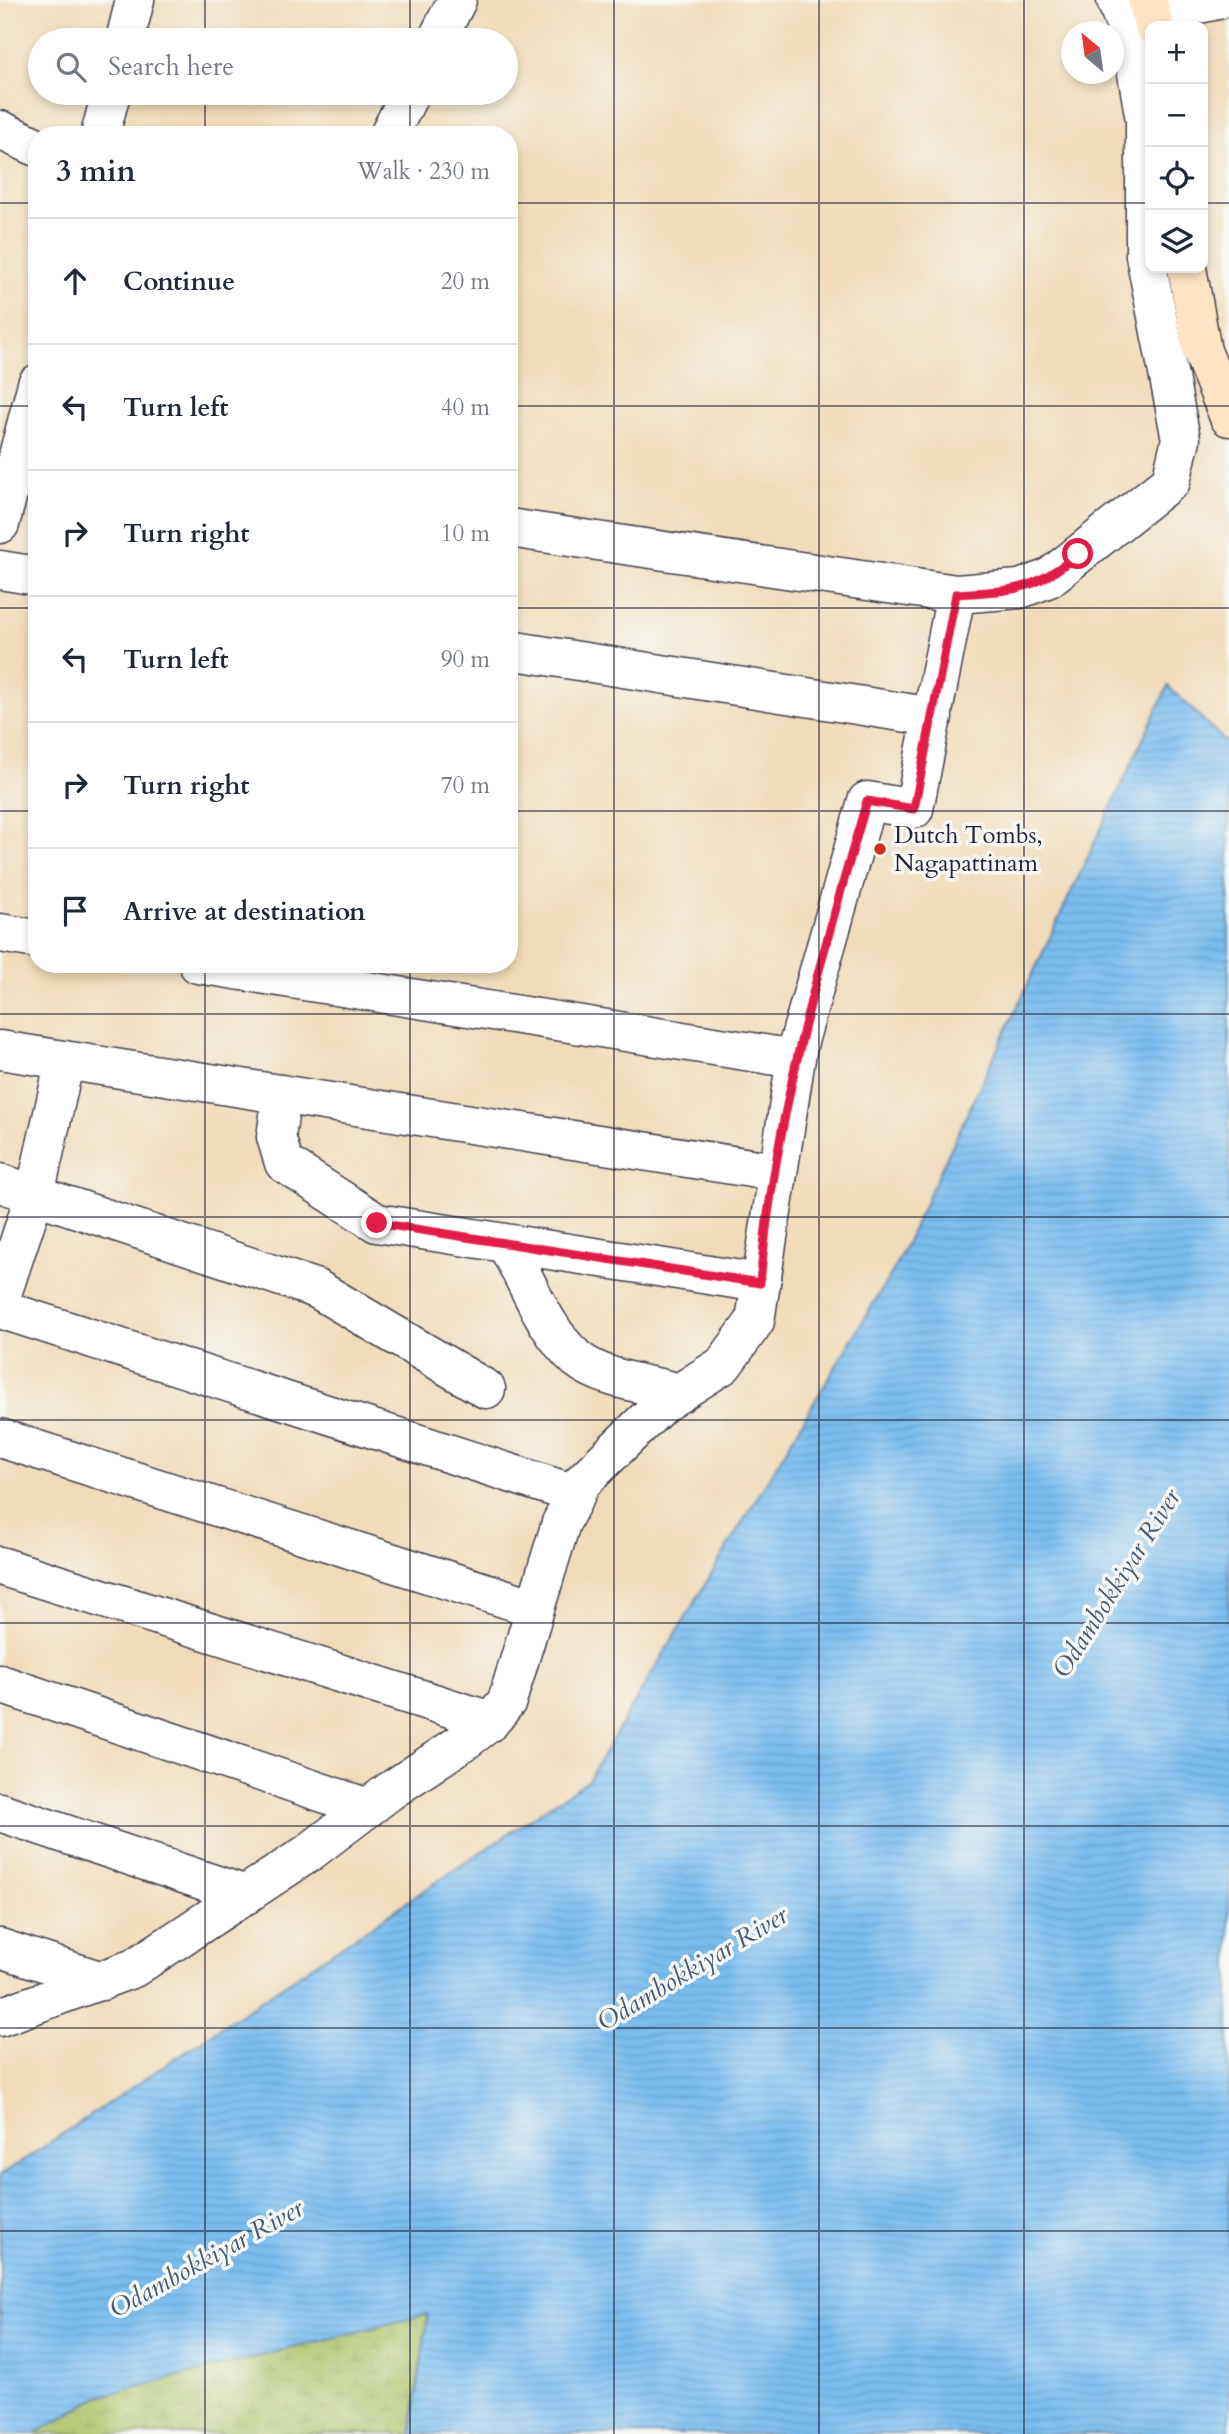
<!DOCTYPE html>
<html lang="en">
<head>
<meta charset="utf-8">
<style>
	body { margin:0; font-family:Cardo,serif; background:#f6f6f7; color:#1f2937 }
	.controls { position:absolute; right:21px; top:21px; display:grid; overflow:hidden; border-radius:14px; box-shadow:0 4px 10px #0003 }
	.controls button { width:63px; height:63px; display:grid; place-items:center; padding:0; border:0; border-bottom:2px solid #e0e1e3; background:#fff; color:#1f2937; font:35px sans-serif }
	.compass { position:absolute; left:1061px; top:21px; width:63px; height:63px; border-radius:50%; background:#fff; box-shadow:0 4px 10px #0003; rotate:331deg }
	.stop { position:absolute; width:21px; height:21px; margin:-16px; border:5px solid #e11d48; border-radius:50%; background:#fff }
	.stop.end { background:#e11d48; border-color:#fff; box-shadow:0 2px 7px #0008 }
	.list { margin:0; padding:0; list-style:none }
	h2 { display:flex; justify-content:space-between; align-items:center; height:91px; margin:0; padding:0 28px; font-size:30px }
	h2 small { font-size:23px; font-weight:400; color:#747a83 }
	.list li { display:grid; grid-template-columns:46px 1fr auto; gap:21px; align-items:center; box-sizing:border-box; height:126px; padding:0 28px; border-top:2px solid #e0e1e3 }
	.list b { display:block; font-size:26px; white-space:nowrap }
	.list em { font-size:23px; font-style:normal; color:#747a83 }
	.icon { flex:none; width:38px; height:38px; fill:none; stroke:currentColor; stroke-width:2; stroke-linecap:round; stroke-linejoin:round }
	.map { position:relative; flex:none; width:1229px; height:2434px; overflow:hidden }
	.search { position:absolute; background:#fff; box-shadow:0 4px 10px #0003; left:28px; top:28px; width:490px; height:77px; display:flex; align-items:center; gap:18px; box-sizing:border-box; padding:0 24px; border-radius:38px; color:#747a83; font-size:26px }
	.panel { position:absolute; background:#fff; box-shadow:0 4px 10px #0003; left:28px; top:126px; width:490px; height:847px; border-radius:28px }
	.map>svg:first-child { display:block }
	.wetland { fill:url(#wetland-marsh); stroke:#687352; stroke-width:2 }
	.water { fill:url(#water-rules); stroke:#4e7096; stroke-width:2 }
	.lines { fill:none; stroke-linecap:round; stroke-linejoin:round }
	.minor-casing { stroke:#413e4e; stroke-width:41 }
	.secondary-casing { stroke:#413e4e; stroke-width:41 }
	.minor { stroke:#fff; stroke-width:38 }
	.secondary { stroke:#fee4c5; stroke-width:38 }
	.route { stroke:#e11d48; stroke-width:9 }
	.grid { fill:none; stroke:#22223b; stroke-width:2; stroke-opacity:0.55 }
	.poi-dot { fill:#c8321e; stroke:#f6f6f2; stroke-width:2.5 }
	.labels { text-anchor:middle; stroke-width:7; stroke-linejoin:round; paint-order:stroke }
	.poi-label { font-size:24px; fill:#22223b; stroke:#f6f6f2; text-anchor:start }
	.water-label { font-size:26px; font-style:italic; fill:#40597a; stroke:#f6f6f2 }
</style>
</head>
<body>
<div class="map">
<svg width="1229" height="2434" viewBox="0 0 1229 2434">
	<defs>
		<pattern id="wetland-marsh" width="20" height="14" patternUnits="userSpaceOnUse" patternTransform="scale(1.75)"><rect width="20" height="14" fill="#afc469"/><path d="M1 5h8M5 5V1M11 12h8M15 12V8" fill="none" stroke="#96a85c"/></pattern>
		<pattern id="water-rules" width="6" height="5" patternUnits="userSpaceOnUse" patternTransform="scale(1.75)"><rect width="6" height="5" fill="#79bef0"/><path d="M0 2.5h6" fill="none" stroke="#68a3cf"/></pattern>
	</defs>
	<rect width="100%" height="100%" fill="#f6f6f2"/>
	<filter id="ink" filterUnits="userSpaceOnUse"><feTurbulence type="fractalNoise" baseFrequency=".0143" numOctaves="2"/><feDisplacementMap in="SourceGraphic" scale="14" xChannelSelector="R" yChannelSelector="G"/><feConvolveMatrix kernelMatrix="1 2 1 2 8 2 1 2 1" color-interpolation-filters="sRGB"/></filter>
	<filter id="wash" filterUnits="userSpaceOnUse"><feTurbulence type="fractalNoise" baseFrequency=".00686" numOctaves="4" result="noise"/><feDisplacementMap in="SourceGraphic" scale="28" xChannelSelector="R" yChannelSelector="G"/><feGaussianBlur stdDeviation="1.57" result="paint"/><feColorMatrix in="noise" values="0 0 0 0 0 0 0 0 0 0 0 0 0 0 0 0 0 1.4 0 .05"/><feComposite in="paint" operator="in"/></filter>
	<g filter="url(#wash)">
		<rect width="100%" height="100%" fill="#f0dcba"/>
		<path class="wetland" d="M428,2314l-17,120h-377l64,-37z"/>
		<path class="water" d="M1168,686l61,59v1689h-818l17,-120 -330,83 -64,37h-34v-258l588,-396 306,-511z"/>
	</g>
	<g filter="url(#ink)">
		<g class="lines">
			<g class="minor-casing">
				<path id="minor" d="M1152,14l66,-14
					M125,40l10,-40
					M437,40l20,-40
					M0,130l37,17
					M100,135l11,-42
					M389,135l21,-42
					M0,524l37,-140
					M509,528l447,66 64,-5 29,-11 122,-97 10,-42 -36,-184v-135l-13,-76 -16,-44
					M0,570l37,6
					M509,650l424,67
					M0,933l37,6
					M198,964l597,95
					M0,1050l776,122
					M282,1094l-6,43 8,26 93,60 383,60
					M0,1183l317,106 169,100
					M506,1244c22,37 38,86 71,115 26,21 71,25 103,34
					M0,1300l35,-106 30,-134
					M0,1309l575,185
					M0,1438l535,170
					M0,1566l491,155
					M0,1684l368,124
					M0,1812l246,83
					M0,1948l102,33
					M0,2017l134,-49 173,-114 83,-63 76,-51 25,-19 16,-20 54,-178 21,-41 80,-78 61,-39 32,-44 43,-276 69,-244 47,8 42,-215"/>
			</g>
			<g class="secondary-casing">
				<path id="secondary" d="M1147,0l7,26
					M1187,268l15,83 27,66"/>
			</g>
			<use href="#minor" class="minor"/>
			<use href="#secondary" class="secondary"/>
		</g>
	</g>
	<g class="lines" filter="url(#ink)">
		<path class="route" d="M377,1223l383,60c15,-165 60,-324 107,-482l47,8 42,-215c58,-4 75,-1 122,-40"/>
	</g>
	<path class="grid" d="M205,0v40M410,0v40M614,0v2434M819,0v2434M1024,0v2434M205,93v42M410,93v42M0,203h37M509,203h641M1203,203h26M0,406h37M509,406h720M0,608h37M509,608h720M0,811h37M509,811h720M205,964v1470M410,964v1470M0,1014h1229M0,1217h1229M0,1420h1229M0,1623h1229M0,1826h1229M0,2028h1229M0,2231h1229"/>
	<circle class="poi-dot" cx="880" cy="849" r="7"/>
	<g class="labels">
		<g class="poi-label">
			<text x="894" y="843">Dutch Tombs,<tspan x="894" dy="28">Nagapattinam</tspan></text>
		</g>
		<g class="water-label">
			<text transform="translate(1116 1583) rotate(-58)" y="9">Odambokkiyar River</text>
			<text transform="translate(692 1968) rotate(-31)" y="9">Odambokkiyar River</text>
			<text transform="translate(206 2258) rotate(-29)" y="9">Odambokkiyar River</text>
		</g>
	</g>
</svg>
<div class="controls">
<button>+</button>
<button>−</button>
<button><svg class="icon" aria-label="locate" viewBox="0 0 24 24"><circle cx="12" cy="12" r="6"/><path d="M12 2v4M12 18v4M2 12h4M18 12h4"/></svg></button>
<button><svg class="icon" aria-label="layers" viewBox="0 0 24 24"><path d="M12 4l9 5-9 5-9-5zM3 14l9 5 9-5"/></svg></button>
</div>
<svg class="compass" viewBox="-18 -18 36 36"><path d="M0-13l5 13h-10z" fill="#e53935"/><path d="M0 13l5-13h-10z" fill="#747a83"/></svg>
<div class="stop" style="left:1078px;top:554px"></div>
<div class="stop end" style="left:377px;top:1223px"></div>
<div class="search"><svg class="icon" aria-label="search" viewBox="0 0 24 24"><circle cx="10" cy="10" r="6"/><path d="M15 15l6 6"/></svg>Search here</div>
<section class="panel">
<h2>3 min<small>Walk · 230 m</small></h2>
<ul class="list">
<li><svg class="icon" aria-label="ahead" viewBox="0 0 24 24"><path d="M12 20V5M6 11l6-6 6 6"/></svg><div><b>Continue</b></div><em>20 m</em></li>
<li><svg class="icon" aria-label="left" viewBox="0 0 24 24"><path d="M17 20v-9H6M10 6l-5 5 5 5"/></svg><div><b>Turn left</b></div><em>40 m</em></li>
<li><svg class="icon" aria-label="right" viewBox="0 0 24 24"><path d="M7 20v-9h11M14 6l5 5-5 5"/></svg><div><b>Turn right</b></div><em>10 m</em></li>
<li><svg class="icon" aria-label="left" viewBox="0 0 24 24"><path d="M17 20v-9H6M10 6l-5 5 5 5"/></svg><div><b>Turn left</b></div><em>90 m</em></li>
<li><svg class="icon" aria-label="right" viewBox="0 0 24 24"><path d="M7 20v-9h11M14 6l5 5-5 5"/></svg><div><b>Turn right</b></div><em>70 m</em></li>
<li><svg class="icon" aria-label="arrive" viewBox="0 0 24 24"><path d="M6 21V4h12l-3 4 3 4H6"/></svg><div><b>Arrive at destination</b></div></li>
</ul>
</section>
</div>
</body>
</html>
